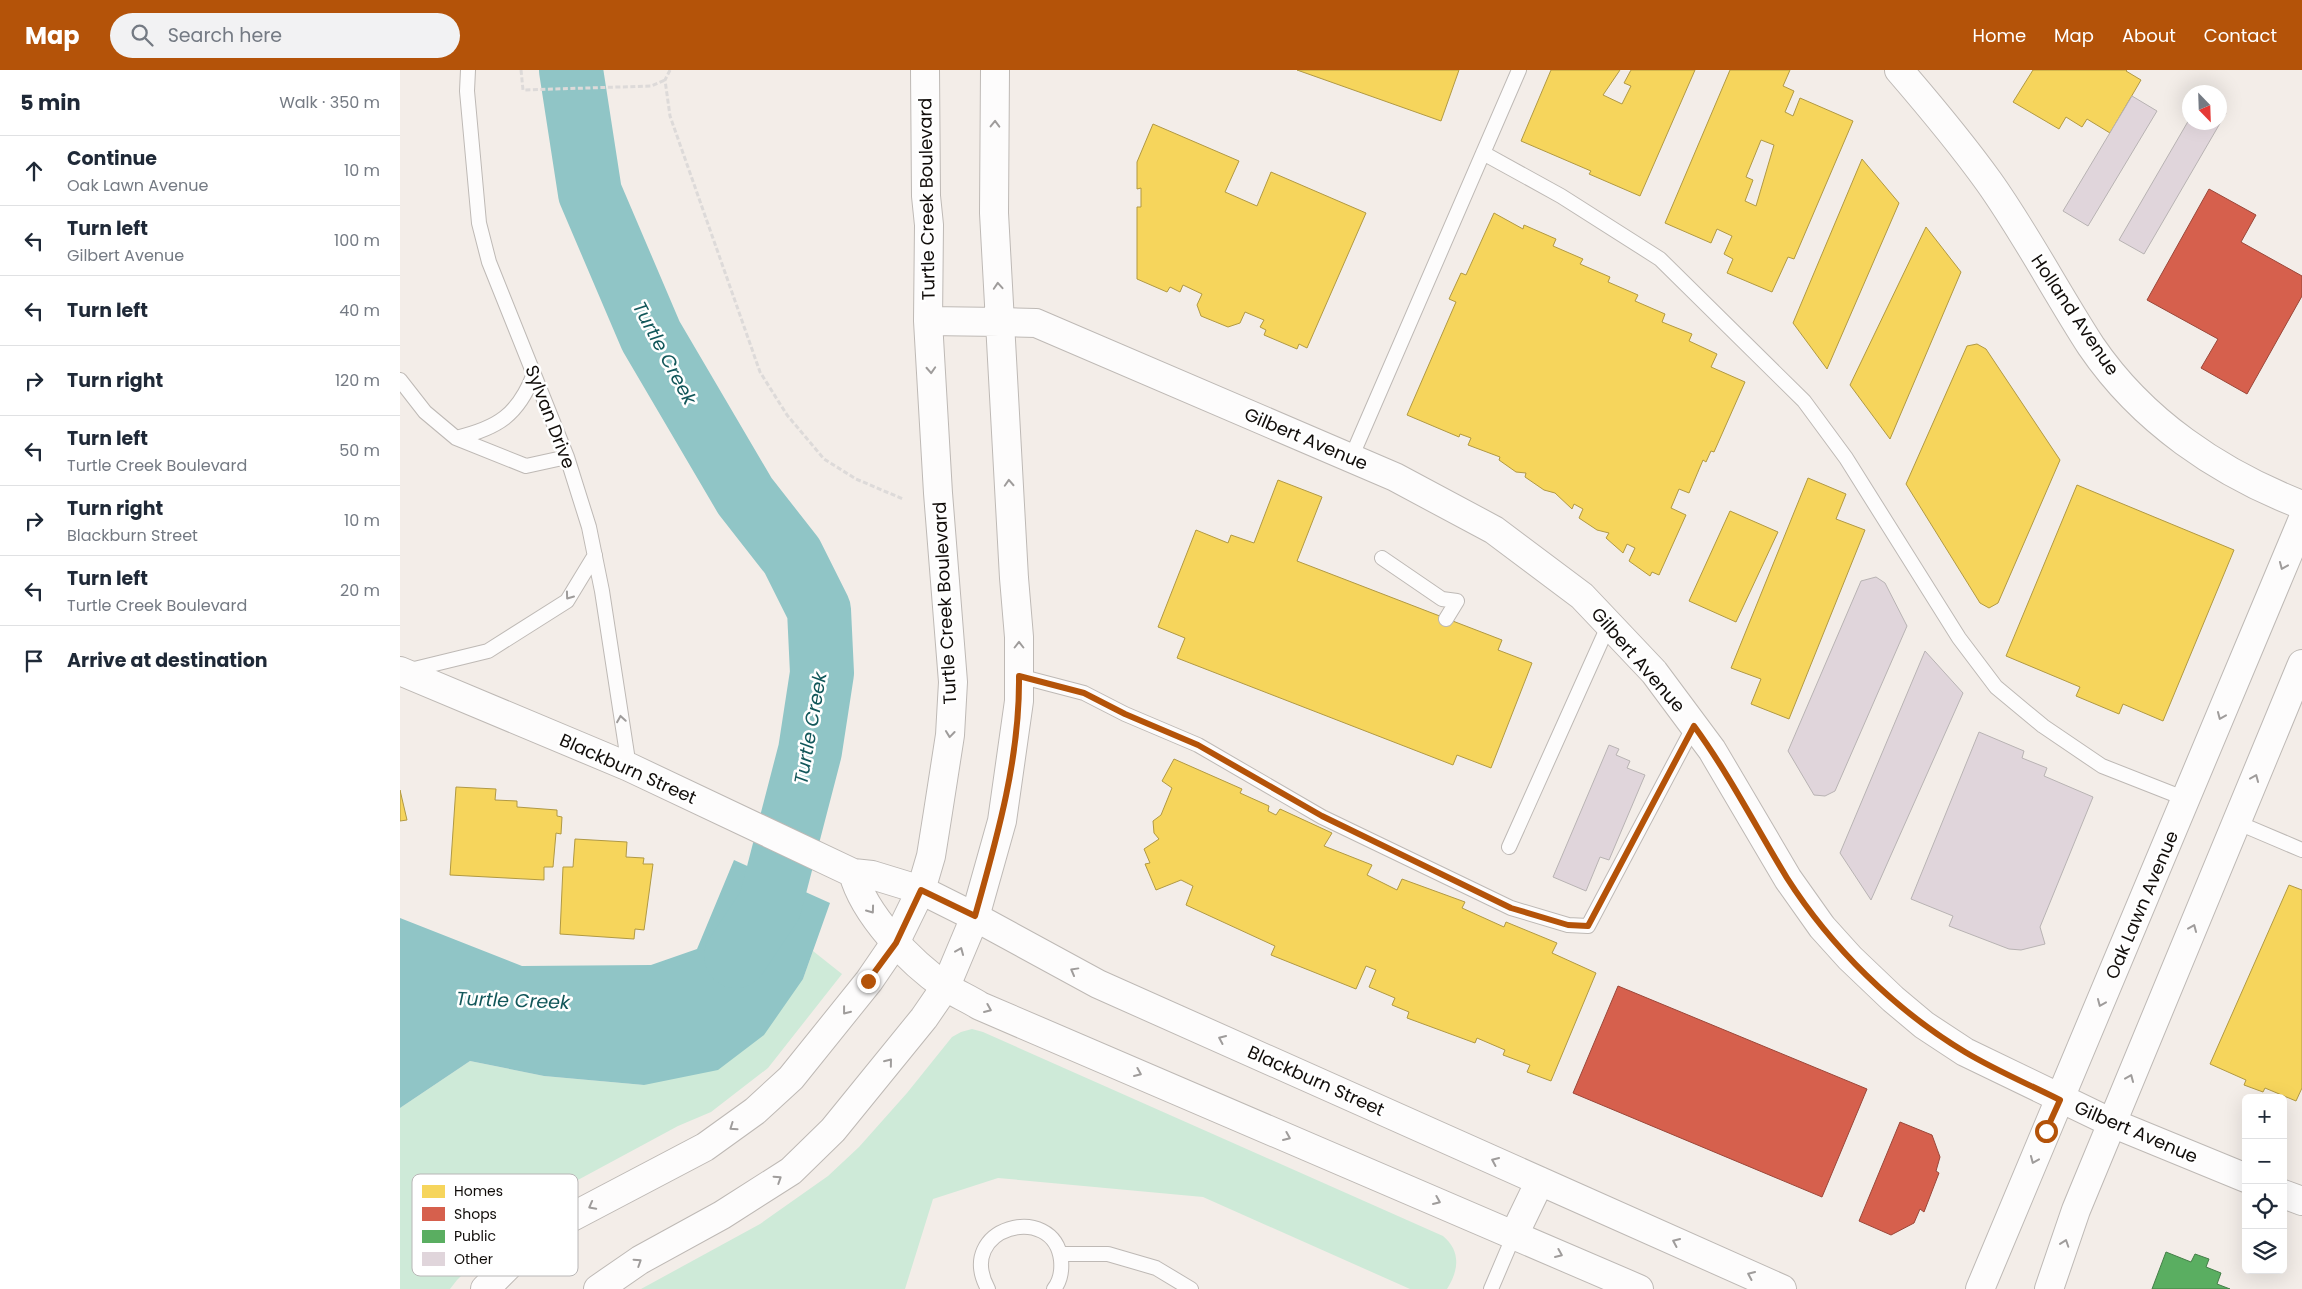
<!DOCTYPE html>
<html lang="en">
<head>
<meta charset="utf-8">
<style>
	body { margin:0; font-family:Poppins,sans-serif; background:#f2f2f3; color:#1f2937 }
	.controls { position:absolute; right:15px; bottom:15px; display:grid; overflow:hidden; border-radius:8px; box-shadow:0 5px 20px #0002 }
	.controls button { width:45px; height:45px; display:grid; place-items:center; padding:0; border:0; border-bottom:1px solid #e0e1e3; background:#fff; color:#1f2937; font:25px sans-serif }
	.compass { position:absolute; left:1782px; top:15px; width:45px; height:45px; border-radius:50%; background:#fff; box-shadow:0 5px 20px #0002; rotate:157deg }
	.stop { position:absolute; width:15px; height:15px; margin:-11px; border:4px solid #b45309; border-radius:50%; background:#fff }
	.stop.end { background:#b45309; border-color:#fff; box-shadow:0 1px 5px #0008 }
	.list { margin:0; padding:0; list-style:none }
	h2 { display:flex; justify-content:space-between; align-items:center; height:65px; margin:0; padding:0 20px; font-size:21px }
	h2 small { font-size:16px; font-weight:400; color:#747a83 }
	.list li { display:grid; grid-template-columns:32px 1fr auto; gap:15px; align-items:center; box-sizing:border-box; height:70px; padding:0 20px; border-top:1px solid #e0e1e3 }
	.list b { display:block; font-size:19px; white-space:nowrap }
	.list p { margin:0; font-size:16px; white-space:nowrap; color:#747a83 }
	.list em { font-size:16px; font-style:normal; color:#747a83 }
	.icon { flex:none; width:28px; height:28px; fill:none; stroke:currentColor; stroke-width:2; stroke-linecap:round; stroke-linejoin:round }
	.map { position:relative; flex:none; width:1902px; height:1219px; overflow:hidden }
	header { display:flex; align-items:center; gap:30px; box-sizing:border-box; height:70px; padding:0 25px; background:#b45309; color:#fff }
	header strong { font-size:24px }
	nav { display:flex; gap:28px; margin-inline-start:auto; font-size:18px }
	.search { width:350px; height:45px; background:#f2f2f3; display:flex; align-items:center; gap:12px; box-sizing:border-box; padding:0 18px; border-radius:28px; color:#747a83; font-size:19px }
	main { display:flex }
	aside { flex:1; background:#fff }
	.map>svg:first-child { display:block }
	.green { fill:#ceead8 }
	.water { fill:#90c5c6 }
	.homes { fill:#f6d55c; stroke:#b19943; fill-rule:evenodd }
	.shops { fill:#d6604d; stroke:#9b4739 }
	.public { fill:#5aae61; stroke:#447e47 }
	.lines { fill:none; stroke-linecap:round; stroke-linejoin:round }
	.river { stroke:#90c5c6; stroke-width:64 }
	.building { fill:#e0d5db; stroke:#b8b3b3 }
	.service-casing { stroke:#beb9b5; stroke-width:16 }
	.minor-casing { stroke:#beb9b5; stroke-width:30 }
	.tertiary-casing { stroke:#beb9b5; stroke-width:30 }
	.secondary-casing { stroke:#beb9b5; stroke-width:30 }
	.path { stroke:#dddad9; stroke-width:3; stroke-dasharray:5 2.5; stroke-linecap:butt }
	.service { stroke:#fdfcfc; stroke-width:14 }
	.minor { stroke:#fdfcfc; stroke-width:28 }
	.tertiary { stroke:#fdfcfc; stroke-width:28 }
	.secondary { stroke:#fdfcfc; stroke-width:28 }
	.oneway { stroke:#9f9c9b }
	.route { stroke:#b45309; stroke-width:6 }
	.labels { text-anchor:middle; stroke-width:5; stroke-linejoin:round; paint-order:stroke }
	.street-label { font-size:18px; fill:#110d0a; stroke:#fff }
	.water-label { font-size:19px; font-style:italic; fill:#12575a; stroke:#fff }
	.key { fill:#fff; stroke:#b8b6b6; stroke-width:1 }
	.key-label { font-size:14px; fill:#110d0a }
</style>
</head>
<body>
<header>
<strong>Map</strong>
<div class="search"><svg class="icon" aria-label="search" viewBox="0 0 24 24"><circle cx="10" cy="10" r="6"/><path d="M15 15l6 6"/></svg>Search here</div>
<nav><a>Home</a><a>Map</a><a>About</a><a>Contact</a></nav>
</header>
<main>
<aside>
<h2>5 min<small>Walk · 350 m</small></h2>
<ul class="list">
<li><svg class="icon" aria-label="ahead" viewBox="0 0 24 24"><path d="M12 20V5M6 11l6-6 6 6"/></svg><div><b>Continue</b><p>Oak Lawn Avenue</p></div><em>10 m</em></li>
<li><svg class="icon" aria-label="left" viewBox="0 0 24 24"><path d="M17 20v-9H6M10 6l-5 5 5 5"/></svg><div><b>Turn left</b><p>Gilbert Avenue</p></div><em>100 m</em></li>
<li><svg class="icon" aria-label="left" viewBox="0 0 24 24"><path d="M17 20v-9H6M10 6l-5 5 5 5"/></svg><div><b>Turn left</b></div><em>40 m</em></li>
<li><svg class="icon" aria-label="right" viewBox="0 0 24 24"><path d="M7 20v-9h11M14 6l5 5-5 5"/></svg><div><b>Turn right</b></div><em>120 m</em></li>
<li><svg class="icon" aria-label="left" viewBox="0 0 24 24"><path d="M17 20v-9H6M10 6l-5 5 5 5"/></svg><div><b>Turn left</b><p>Turtle Creek Boulevard</p></div><em>50 m</em></li>
<li><svg class="icon" aria-label="right" viewBox="0 0 24 24"><path d="M7 20v-9h11M14 6l5 5-5 5"/></svg><div><b>Turn right</b><p>Blackburn Street</p></div><em>10 m</em></li>
<li><svg class="icon" aria-label="left" viewBox="0 0 24 24"><path d="M17 20v-9H6M10 6l-5 5 5 5"/></svg><div><b>Turn left</b><p>Turtle Creek Boulevard</p></div><em>20 m</em></li>
<li><svg class="icon" aria-label="arrive" viewBox="0 0 24 24"><path d="M6 21V4h12l-3 4 3 4H6"/></svg><div><b>Arrive at destination</b></div></li>
</ul>
</aside>
<div class="map">
<svg width="1902" height="1219" viewBox="0 0 1902 1219">
	<rect width="100%" height="100%" fill="#f3ede8"/>
	<path class="green" d="M413,881l29,23 -74,94 -57,44 -33,14 -102,55 -51,32 -68,67 -7,9h-50v-181l70,-47 74,15 100,9 159,-106z
		M572,959l11,3 460,204c18,15 16,34 4,53h-37l-207,-92 -205,-19 -65,21 -28,90h-264l119,-65 68,-48 31,-29 48,-54 45,-56 9,-5z"/>
	<path class="water" d="M334,790l96,43 -27,76 -39,56 -46,35 -74,15 -100,-9 -74,-15 -70,47v-190l122,48 129,-1 46,-16z"/>
	<path class="homes" d="M897,0h162l-18,51z
		M1151,0h69l-17,25 19,9 9,-18 -7,-3 7,-13h64l-55,126 -51,-22 2,-3 -70,-30z
		M1330,0h60l-7,16 11,5 -9,21 8,4 7,-18 53,23 -59,138 -6,-2 -16,35 -45,-19 6,-14 -9,-5 8,-18 -15,-7 -6,14 -46,-20zM1361,70l13,5 -18,61 -11,-5 8,-21 -7,-3z
		M1633,0h94l-1,1 15,9 -31,53 -23,-14 -5,8 -16,-10 -7,12 -46,-27z
		M753,54l86,37 -14,31 32,14 14,-34 95,41 -59,135 -8,-4 -2,5 -33,-14 2,-5 -6,-3 4,-7 -19,-8 -5,11 -12,4 -27,-11 -4,-11 5,-11 -19,-9 -3,7 -10,-5 -3,5 -30,-13v-72h4v-19l-4,1v-27z
		M1462,89l37,44 -72,166 -34,-46z
		M1094,143l29,16 1,-4 32,14 -3,7 30,13 -3,5 30,13 -2,5 30,13 -3,6 30,13 -3,8 30,12 -3,7 28,13 -6,13 34,15 -31,70 -3,-1 -5,11 -3,-2 -14,33 -10,-4 -8,19 15,7 -27,60 -7,-3 -2,4 -21,-15 6,-13 -8,-4 -4,9 -17,-15 3,-5 -12,-3 -18,-12 4,-9 -9,-5 -2,5 -17,-16 -11,-3 -19,-13 1,-4 -10,-1 -17,-12 1,-3 -32,-12 3,-7 -11,-4 -1,3 -52,-22 49,-113 -7,-3 12,-26 5,2z
		M1526,157l35,45 -71,167 -40,-54z
		M1577,274l9,5 74,111 -62,143 -9,5 -9,-5 -74,-119 61,-138z
		M1408,408l38,16 -10,25 29,11 -76,189 -38,-15 10,-25 -30,-11z
		M878,410l44,17 -25,64 205,79 -4,10 34,13 -41,105 -34,-13 -4,10 -276,-107 8,-20 -27,-11 38,-97 32,13 3,-8 23,8z
		M1677,415l157,65 -71,171 -40,-17 -4,10 -43,-18 4,-9 -74,-31z
		M1330,441l48,21 -42,90 -47,-21z
		M774,689l68,30 -2,4 29,13 -1,5 8,4 4,-6 52,24 -8,13 48,19 -5,10 30,15 5,-11 63,23 -3,6 42,19 2,-5 51,21 -5,10 44,20 -45,108 -24,-9 3,-7 -27,-10 2,-5 -28,-12 -2,5 -68,-25 2,-6 -17,-7 3,-7 -26,-11 7,-17 -10,-4 -10,23 -85,-34 4,-9 -89,-41 7,-19 -12,-6 -25,10 -11,-26 5,-1 -6,-14 15,-10 -5,-6 -1,-12 8,-6 11,-27 -10,-7z
		M56,717l40,2 -1,11 22,1v6l40,3v6l5,1 -1,17 -5,-1 -3,34h-9v13l-94,-5z
		M0,720l7,30 -7,1z
		M175,769l52,3 -1,15 18,1 -1,6h10l-9,66 -9,-1 -1,10 -74,-5 3,-67h10z
		M1889,815l13,5v198l-6,13 -31,-13 -2,4 -19,-7 2,-5 -36,-16z"/>
	<path class="shops" d="M1809,119l47,26 -15,27 61,34v20l-55,98 -46,-26 17,-29 -71,-39z
		M1218,916l249,103 -45,108 -249,-104z
		M1500,1052l32,13 8,22 -4,14 3,2 -15,39 -4,-3 -6,14 -23,12 -32,-14z"/>
	<path class="public" d="M1766,1182l25,10 4,-8 14,5 -3,8 15,6 -4,11 13,5h-78z"/>
	<g class="lines">
		<path class="river" d="M171,0l19,123 61,143 94,160 47,60 27,54 3,63 -12,78 -40,154 -34,51"/>
	</g>
	<path class="building" d="M1732,26l25,15 -69,115 -25,-15z
		M1820,39l6,4 -82,141 -25,-14 71,-122v4h30z
		M1476,507l9,6 22,43 -72,165 -10,5 -11,-1 -26,-44 73,-170z
		M1525,581l38,42 -92,207 -31,-47z
		M1579,662l45,19 -2,7 25,10 -3,8 49,21 -53,130 5,17 -24,6 -12,-1 -60,-23 4,-10 -42,-17z
		M1209,675l10,4 -3,6 14,6 -3,7 18,7 -36,85 -9,-3 -14,34 -33,-14z"/>
	<g class="lines">
		<g class="service-casing">
			<path id="service" d="M68,0l-1,21 12,132 10,39 78,195 22,70 13,64 27,176
				M1083,83l78,43 99,63 144,142 42,57 113,180 37,49 47,39 59,40 84,33
				M0,310l25,32 31,26 70,28 41,-9
				M56,368c42,-10 62,-23 78,-64
				M951,388l168,-388
				M982,488l60,41 15,2 -11,18
				M6,601l82,-20 79,-50 28,-46
				M619,606l65,17 41,21 73,31 124,72 189,91 57,17 20,1 106,-200
				M1836,752l66,28
				M1109,777l100,-223
				M660,1184h48l48,14 35,21
				M588,1219c-34,-62 66,-88 73,-29 1,10 0,20 -7,29
				M1091,1219l23,-54"/>
		</g>
		<g class="minor-casing">
			<path id="minor" d="M1499,0c31,36 62,73 90,112 37,52 67,110 102,164 51,75 128,127 211,159
				M601,252l35,1 359,154 99,53 88,66 72,76 58,78 76,129 34,48 28,31 43,41 31,26 41,27 147,71 134,55
				M1883,1124l19,7"/>
		</g>
		<g class="tertiary-casing">
			<path id="tertiary" d="M0,601l229,96 224,106 19,2 49,15 54,27 123,67 684,305
				M453,803c11,42 58,90 93,114 11,7 23,12 34,19l659,283
				M1114,1165l26,-54"/>
		</g>
		<g class="secondary-casing">
			<path id="secondary" d="M528,251l73,1
				M85,1219l26,-26 59,-45 135,-71 50,-36 36,-33 78,-97 26,-38 26,-53 10,-34 7,-44 12,-77 3,-53 -15,-189 -10,-172 1,-96 -3,-29 -1,-126
				M198,1219l42,-29 82,-45 69,-44 42,-41 91,-112 22,-32 29,-69 27,-96 17,-120v-64l-5,-59 -20,-365 1,-143
				M1580,1219l322,-768
				M1649,1219l27,-79 226,-546"/>
		</g>
		<path class="path" d="M121,0l2,20 128,-4 14,-6
			M270,0l-5,10 5,36 90,256 27,43 37,44 32,20 47,20"/>
		<use href="#service" class="service"/>
		<use href="#minor" class="minor"/>
		<use href="#tertiary" class="tertiary"/>
		<use href="#secondary" class="secondary"/>
	</g>
	<defs><path id="oneway-chevron" d="M-2-3.5L2.5 0L-2 3.5" fill="none" stroke-width="1.6" stroke-linecap="round" stroke-linejoin="round" transform="scale(1.25)"/></defs>
	<g class="oneway">
		<use href="#oneway-chevron" transform="translate(595 54) rotate(-89)"/>
		<use href="#oneway-chevron" transform="translate(598 216) rotate(-94)"/>
		<use href="#oneway-chevron" transform="translate(531 300) rotate(87)"/>
		<use href="#oneway-chevron" transform="translate(609 413) rotate(-93)"/>
		<use href="#oneway-chevron" transform="translate(1883 496) rotate(113)"/>
		<use href="#oneway-chevron" transform="translate(169 526) rotate(126)"/>
		<use href="#oneway-chevron" transform="translate(619 575) rotate(-90)"/>
		<use href="#oneway-chevron" transform="translate(1821 646) rotate(113)"/>
		<use href="#oneway-chevron" transform="translate(221 649) rotate(-99)"/>
		<use href="#oneway-chevron" transform="translate(550 664) rotate(96)"/>
		<use href="#oneway-chevron" transform="translate(1855 708) rotate(-67)"/>
		<use href="#oneway-chevron" transform="translate(471 840) rotate(54)"/>
		<use href="#oneway-chevron" transform="translate(1793 858) rotate(-67)"/>
		<use href="#oneway-chevron" transform="translate(560 881) rotate(-67)"/>
		<use href="#oneway-chevron" transform="translate(674 901) rotate(-151)"/>
		<use href="#oneway-chevron" transform="translate(1701 933) rotate(113)"/>
		<use href="#oneway-chevron" transform="translate(588 939) rotate(23)"/>
		<use href="#oneway-chevron" transform="translate(446 941) rotate(128)"/>
		<use href="#oneway-chevron" transform="translate(822 969) rotate(-156)"/>
		<use href="#oneway-chevron" transform="translate(489 992) rotate(-51)"/>
		<use href="#oneway-chevron" transform="translate(738 1003) rotate(23)"/>
		<use href="#oneway-chevron" transform="translate(1730 1008) rotate(-67)"/>
		<use href="#oneway-chevron" transform="translate(333 1057) rotate(145)"/>
		<use href="#oneway-chevron" transform="translate(887 1067) rotate(23)"/>
		<use href="#oneway-chevron" transform="translate(1634 1090) rotate(113)"/>
		<use href="#oneway-chevron" transform="translate(1095 1091) rotate(-156)"/>
		<use href="#oneway-chevron" transform="translate(378 1109) rotate(-33)"/>
		<use href="#oneway-chevron" transform="translate(1037 1131) rotate(23)"/>
		<use href="#oneway-chevron" transform="translate(192 1136) rotate(152)"/>
		<use href="#oneway-chevron" transform="translate(1276 1172) rotate(-156)"/>
		<use href="#oneway-chevron" transform="translate(1665 1173) rotate(-71)"/>
		<use href="#oneway-chevron" transform="translate(1159 1184) rotate(23)"/>
		<use href="#oneway-chevron" transform="translate(238 1192) rotate(-33)"/>
		<use href="#oneway-chevron" transform="translate(1351 1205) rotate(-156)"/>
	</g>
	<g class="lines">
		<path class="route" d="M468,911l28,-38 25,-53 54,26c22,-78 45,-158 44,-240l65,17 41,21 73,31 124,71 189,92 57,17 20,1 106,-200c35,48 62,101 93,152 44,69 108,132 178,174 30,18 63,32 95,48l-14,31"/>
	</g>
	<g class="labels">
		<g class="street-label">
			<text transform="translate(527 129) rotate(-91)" y="6">Turtle Creek Boulevard</text>
			<text transform="translate(1675 245) rotate(56)" y="6">Holland Avenue</text>
			<text transform="translate(150 347) rotate(69)" y="6">Sylvan Drive</text>
			<text transform="translate(906 369) rotate(23)" y="6">Gilbert Avenue</text>
			<text transform="translate(545 533) rotate(-93)" y="6">Turtle Creek Boulevard</text>
			<text transform="translate(1238 590) rotate(49)" y="6">Gilbert Avenue</text>
			<text transform="translate(228 699) rotate(24)" y="6">Blackburn Street</text>
			<text transform="translate(1742 835) rotate(-67)" y="6">Oak Lawn Avenue</text>
			<text transform="translate(916 1011) rotate(24)" y="6">Blackburn Street</text>
			<text transform="translate(1736 1062) rotate(23)" y="6">Gilbert Avenue</text>
		</g>
		<g class="water-label">
			<text transform="translate(265 283) rotate(62)" y="7">Turtle Creek</text>
			<text transform="translate(410 658) rotate(-80)" y="7">Turtle Creek</text>
			<text transform="translate(113 930) rotate(2)" y="7">Turtle Creek</text>
		</g>
	</g>
	<rect x="12" y="1104" width="166" height="102" rx="8" class="key"/>
	<rect x="22" y="1115" width="23" height="13" fill="#f6d55c"/>
	<rect x="22" y="1137" width="23" height="14" fill="#d6604d"/>
	<rect x="22" y="1160" width="23" height="13" fill="#5aae61"/>
	<rect x="22" y="1182" width="23" height="14" fill="#e0d5db"/>
	<g class="key-label">
		<text x="54" y="1126">Homes</text>
		<text x="54" y="1149">Shops</text>
		<text x="54" y="1171">Public</text>
		<text x="54" y="1194">Other</text>
	</g>
</svg>
<div class="controls">
<button>+</button>
<button>−</button>
<button><svg class="icon" aria-label="locate" viewBox="0 0 24 24"><circle cx="12" cy="12" r="6"/><path d="M12 2v4M12 18v4M2 12h4M18 12h4"/></svg></button>
<button><svg class="icon" aria-label="layers" viewBox="0 0 24 24"><path d="M12 4l9 5-9 5-9-5zM3 14l9 5 9-5"/></svg></button>
</div>
<svg class="compass" viewBox="-18 -18 36 36"><path d="M0-13l5 13h-10z" fill="#e53935"/><path d="M0 13l5-13h-10z" fill="#747a83"/></svg>
<div class="stop" style="left:1646px;top:1061px"></div>
<div class="stop end" style="left:468px;top:911px"></div>
</div>
</main>
</body>
</html>
